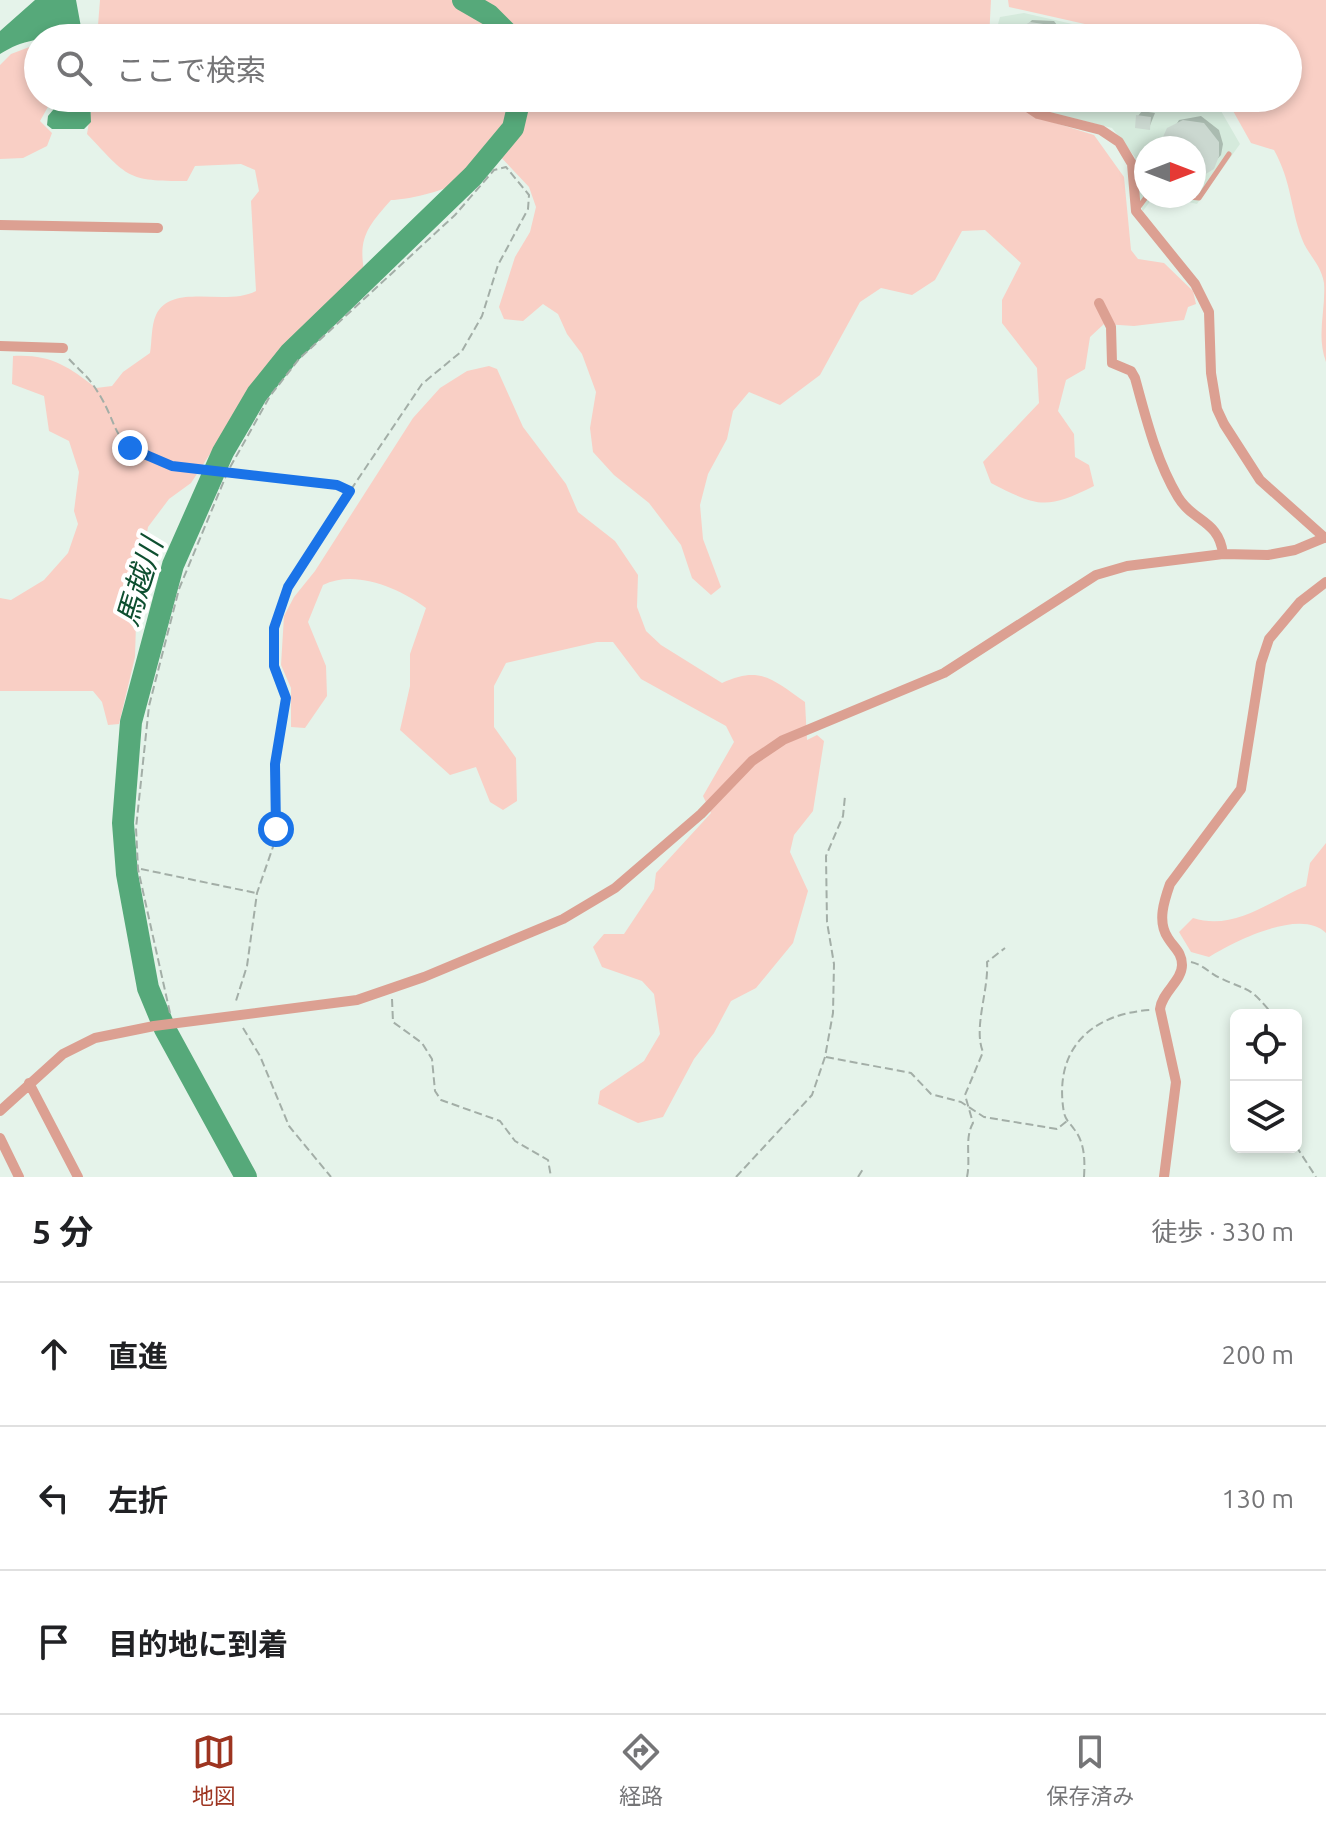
<!DOCTYPE html>
<html lang="ja">
<head>
<meta charset="utf-8">
<style>
	body { margin:0; font-family:Ubuntu,"Noto Sans JP",sans-serif; background:#f6f6f6; color:#202124 }
	.controls { position:absolute; right:24px; bottom:24px; display:grid; overflow:hidden; border-radius:12px; box-shadow:0 4px 12px #0003 }
	.controls button { width:72px; height:72px; display:grid; place-items:center; padding:0; border:0; border-bottom:2px solid #e0e0e0; background:#fff; color:#202124; font:40px sans-serif }
	.compass { position:absolute; left:1134px; top:136px; width:72px; height:72px; border-radius:50%; background:#fff; box-shadow:0 4px 12px #0003; rotate:90deg }
	.stop { position:absolute; width:24px; height:24px; margin:-18px; border:6px solid #1a73e8; border-radius:50%; background:#fff }
	.stop.end { background:#1a73e8; border-color:#fff; box-shadow:0 2px 8px #0008 }
	.list { margin:0; padding:0; list-style:none }
	h2 { display:flex; justify-content:space-between; align-items:center; height:104px; margin:0; padding:0 32px; font-size:34px }
	h2 small { font-size:26px; font-weight:400; color:#757577 }
	.list li { display:grid; grid-template-columns:52px 1fr auto; gap:24px; align-items:center; box-sizing:border-box; height:144px; padding:0 32px; border-top:2px solid #e0e0e0 }
	.list b { display:block; font-size:30px; white-space:nowrap }
	.list em { font-size:26px; font-style:normal; color:#757577 }
	.icon { flex:none; width:44px; height:44px; fill:none; stroke:currentColor; stroke-width:2; stroke-linecap:round; stroke-linejoin:round }
	.map { position:relative; flex:none; width:1326px; height:1177px; overflow:hidden }
	.search { position:absolute; background:#fff; box-shadow:0 4px 12px #0003; left:24px; right:24px; top:24px; height:88px; display:flex; align-items:center; gap:20px; box-sizing:border-box; padding:0 28px; border-radius:44px; color:#757577; font-size:30px }
	.sheet { height:536px; background:#fff }
	nav { display:flex; justify-content:space-around; align-items:center; box-sizing:border-box; height:112px; border-top:2px solid #e0e0e0; background:#fff; font-size:22px; color:#757577 }
	nav a { display:grid; justify-items:center; gap:4px }
	nav .on { color:#9d3420 }
	.map>svg:first-child { display:block }
	.built { fill:#d5eadc }
	.green { fill:#f9cfc5 }
	.water { fill:#56a97a }
	.shadow { fill:#0003 }
	.lines { fill:none; stroke-linecap:round; stroke-linejoin:round }
	.river { stroke:#56a97a; stroke-width:22 }
	.building { fill:#cbd8d0 }
	.path { stroke:#a3aea7; stroke-width:2; stroke-dasharray:8 4; stroke-linecap:butt }
	.lane { stroke:#dca092; stroke-width:5 }
	.street { stroke:#dca092; stroke-width:10 }
	.route { stroke:#1a73e8; stroke-width:10 }
	.labels { text-anchor:middle; stroke-width:8; stroke-linejoin:round; paint-order:stroke }
	.water-label { font-size:30px; font-style:italic; fill:#0e4f30; stroke:#fff }
</style>
</head>
<body>
<div class="map">
<svg width="1326" height="1177" viewBox="0 0 1326 1177">
	<rect width="100%" height="100%" fill="#e5f3ea"/>
	<path class="built" d="M1024,13l110,25h-140l6,-21z
		M1016,98h157v3l44,3 23,40 -43,60 -34,-8h31v-48h-48v48h8l-11,15 -4,-9 -4,-45 -23,-29 -74,-19z"/>
	<path class="green" d="M100,0h891l-2,38h-892z
		M1008,0h318v362c-10,-27 0,-52 -2,-79 -3,-19 -16,-28 -22,-44 -12,-32 -10,-56 -28,-89l-23,-7 -19,-34 -15,-11h71v-60h-141l-138,-31z
		M32,46l6,1v51h15l-13,23 12,12 -5,13 -24,12 -23,1v-94l11,-11z
		M93,98h917l26,19 58,18 30,42 7,73 7,9 26,4 29,28 3,13 -8,3 -4,13 -50,6 -30,-2 -14,13 -5,32 -19,11 -8,31 16,23 1,23 14,8 5,21c-48,24 -56,21 -103,-3l-8,-21 56,-59 -2,-35 -35,-45v-23l19,-37 -36,-33 -23,1 -27,49 -23,15 -31,-7 -21,14 -40,73 -40,30 -31,-13 -16,19 -6,28 -19,35 -8,31 3,34 18,48 -10,8 -19,-17 -11,-33 -32,-42 -35,-28 -21,-23 -3,-24 6,-36 -14,-38 -15,-20 -9,-20 -15,-10 -20,17 -19,-2 -5,-12 16,-50 15,-25 6,-25 -7,-20 -33,-35c-17,7 -23,22 -39,31 -14,8 -50,17 -66,17 -22,25 -33,37 -27,70l-17,23 -79,72 -77,118 -22,16 -21,28 -4,23 7,23 -15,50 -1,34 -16,67 -11,1 -6,-23 -9,-11h-93v-93l11,2 33,-20 24,-27 10,-29 -4,-13 5,-39 -10,-31 -20,-10 -5,-35 -32,-12 1,-28c37,-2 55,10 83,32l16,-2 11,-14 27,-19c2,-11 1,-27 6,-38 16,-33 70,-8 100,-24l-5,-90 8,-10 -4,-21 -14,-6 -46,2 -8,15c-61,0 -58,-3 -100,-47z
		M489,366l8,3 26,58 43,57 12,28 37,29 23,34 -1,32 9,24 15,14 61,38c39,-18 51,-3 83,19l2,38 10,-5 7,6 -11,70 -19,24 -4,17 18,39 -15,52 -37,45 -25,13 -17,32 -20,26 -31,58 -25,6 -40,-19 2,-13 44,-30 16,-27 -6,-40 -12,-13 -40,-14 -9,-20 11,-13h20l30,-45 2,-16 55,-60 -8,-17 31,-54 -8,-16 -85,-47 -28,-37h-16l-91,21 -12,23v41l22,31 1,43 -14,9 -13,-8 -14,-35 -26,8 -50,-45 10,-44v-32l16,-46c-27,-20 -71,-39 -103,-23l-15,37 18,44 1,30 -22,32 -14,-1v-39l-10,-23 3,-49 10,-19 21,-26 98,-153 27,-30 27,-17z
		M1326,843v90c-25,-26 -93,9 -117,24l-18,-5 -12,-20 14,-14c41,13 75,-16 113,-32l4,-23z"/>
	<path class="water" d="M35,0h41l7,38c-32,0 -55,-2 -83,16v-23z
		M63,98h27l1,24 -7,7h-32l-5,-4 1,-9z"/>
	<path class="shadow" d="M1032,20l22,1 13,17h-53z
		M1097,98h22l-19,2z
		M1142,111l13,2 -6,15 -11,-12z
		M1201,116l18,14 4,14 -2,11 -19,21h-8v-28h-32l17,-28z"/>
	<g class="lines">
		<path class="river" d="M463,0l26,15 23,23
			M246,1177l-81,-148 -17,-41 -21,-114 -4,-51 8,-101 42,-157 50,-113 34,-58 33,-41 183,-177 40,-48 7,-30"/>
	</g>
	<path class="building" d="M1030,22l20,3 12,13h-52l6,-8z
		M1136,115l15,2 -1,13 -15,-2z
		M1183,120l21,3 15,19v14l-5,13 -20,12v-33h-36l9,-20z"/>
	<g class="lines">
		<path class="path" d="M69,359c7,8 16,15 22,23 35,48 11,62 81,84l165,19 11,5
			M141,869l115,24
			M1191,962c13,3 18,11 29,16 32,15 28,7 53,37
			M392,999l1,23 29,21 10,16 3,32 6,9 59,21 15,20 33,19 3,17
			M170,1013l-32,-144 -2,-41 13,-122 30,-117 49,-118 42,-75 29,-37 156,-144 39,-45 12,-3 23,28 -1,14 -30,56 -16,51 -20,35 -40,33 -111,165 -32,57 -7,47 14,45 -11,66 -1,80 -17,49 -10,73 -12,38
			M243,1028l17,28 29,70 42,51
			M826,1057l85,16 20,21 30,8 23,15 73,12 10,-8
			M1296,1146l20,31
			M736,1177l76,-82 13,-38 8,-44 1,-49 -7,-42 -1,-66 17,-40 2,-20
			M858,1177l5,-8
			M967,1177c4,-19 -3,-38 6,-54l-8,-28 18,-43c-10,-24 6,-62 4,-90l18,-14
			M1084,1177c1,-17 1,-34 -10,-48 -4,-6 -8,-8 -10,-16 -11,-63 26,-99 86,-103"/>
		<path class="lane" d="M1179,196l20,2 30,-44
			M1138,208l9,-12"/>
		<path class="street" d="M1017,100l21,14 63,16 18,12 13,22 4,47 59,73 14,28 2,61 6,36 7,15 36,56 65,58
			M0,225l158,3
			M1099,303l12,24 1,36 19,8 4,7c11,40 21,82 43,119 15,25 41,23 45,57
			M0,346l63,2
			M29,1083l49,94
			M0,1111l63,-57 32,-16 59,-12 203,-26 67,-23 139,-58 52,-31 86,-74 51,-53 31,-21 161,-67 152,-98 31,-9 96,-12 45,1 27,-5 31,-13
			M0,1138l19,39
			M1164,1177l12,-95 -16,-73c2,-17 22,-28 22,-44 0,-13 -8,-17 -14,-27 -11,-16 -4,-37 2,-54l71,-95 20,-126 8,-24 31,-37 26,-20"/>
	</g>
	<g class="lines">
		<path class="route" d="M130,448l42,18 165,19 13,6 -62,96 -14,41v38l12,32 -11,66 1,65"/>
	</g>
	<g class="labels">
		<g class="water-label">
			<text transform="translate(140 582) rotate(-73)" y="10">馬越川</text>
		</g>
	</g>
</svg>
<div class="controls">
<button><svg class="icon" aria-label="locate" viewBox="0 0 24 24"><circle cx="12" cy="12" r="6"/><path d="M12 2v4M12 18v4M2 12h4M18 12h4"/></svg></button>
<button><svg class="icon" aria-label="layers" viewBox="0 0 24 24"><path d="M12 4l9 5-9 5-9-5zM3 14l9 5 9-5"/></svg></button>
</div>
<svg class="compass" viewBox="-18 -18 36 36"><path d="M0-13l5 13h-10z" fill="#e53935"/><path d="M0 13l5-13h-10z" fill="#757577"/></svg>
<div class="stop" style="left:276px;top:829px"></div>
<div class="stop end" style="left:130px;top:448px"></div>
<div class="search"><svg class="icon" aria-label="search" viewBox="0 0 24 24"><circle cx="10" cy="10" r="6"/><path d="M15 15l6 6"/></svg>ここで検索</div>
</div>
<section class="sheet">
<h2>5 分<small>徒歩 · 330 m</small></h2>
<ul class="list">
<li><svg class="icon" aria-label="ahead" viewBox="0 0 24 24"><path d="M12 20V5M6 11l6-6 6 6"/></svg><div><b>直進</b></div><em>200 m</em></li>
<li><svg class="icon" aria-label="left" viewBox="0 0 24 24"><path d="M17 20v-9H6M10 6l-5 5 5 5"/></svg><div><b>左折</b></div><em>130 m</em></li>
<li><svg class="icon" aria-label="arrive" viewBox="0 0 24 24"><path d="M6 21V4h12l-3 4 3 4H6"/></svg><div><b>目的地に到着</b></div></li>
</ul>
</section>
<nav>
<a class="on"><svg class="icon" aria-label="map" viewBox="0 0 24 24"><path d="M3 6l6-2 6 2 6-2v14l-6 2-6-2-6 2zM9 4v14M15 6v14"/></svg>地図</a>
<a><svg class="icon" aria-label="directions" viewBox="0 0 24 24"><path d="M12 3l9 9-9 9-9-9zM9 14v-3h6M13 9l2 2-2 2"/></svg>経路</a>
<a><svg class="icon" aria-label="saved" viewBox="0 0 24 24"><path d="M7 4h10v16l-5-4-5 4z"/></svg>保存済み</a>
</nav>
</body>
</html>
